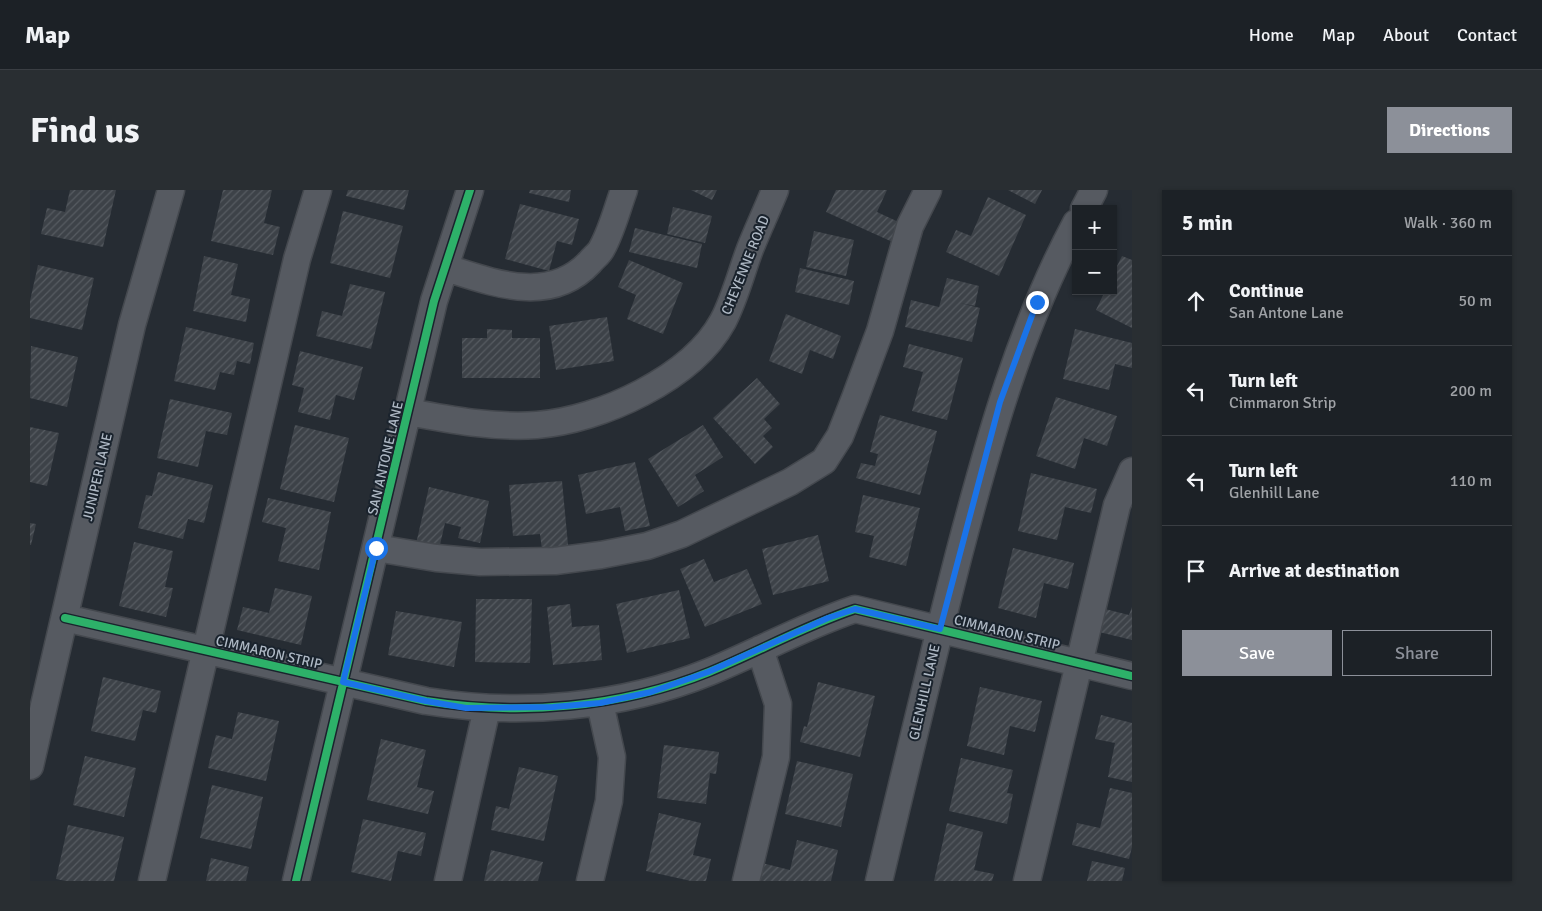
<!DOCTYPE html>
<html lang="en">
<head>
<meta charset="utf-8">
<style>
	body { margin:0; font-family:Signika,sans-serif; background:#292e32; color:#f1f3f6 }
	.controls { position:absolute; right:15px; top:15px; display:grid; overflow:hidden; border-radius:0px; box-shadow:0 1px 4px #0004 }
	.controls button { width:45px; height:45px; display:grid; place-items:center; padding:0; border:0; border-bottom:1px solid #3a3e43; background:#1c2126; color:#f1f3f6; font:25px sans-serif }
	.stop { position:absolute; width:15px; height:15px; margin:-11px; border:4px solid #1a73e8; border-radius:50%; background:#fff }
	.stop.end { background:#1a73e8; border-color:#fff; box-shadow:0 1px 5px #0008 }
	.list { margin:0; padding:0; list-style:none }
	h2 { display:flex; justify-content:space-between; align-items:center; height:65px; margin:0; padding:0 20px; font-size:21px }
	h2 small { font-size:16px; font-weight:400; color:#a0a3a7 }
	.list li { display:grid; grid-template-columns:32px 1fr auto; gap:15px; align-items:center; box-sizing:border-box; height:90px; padding:0 20px; border-top:1px solid #3a3e43 }
	.list b { display:block; font-size:19px; white-space:nowrap }
	.list p { margin:0; font-size:16px; white-space:nowrap; color:#a0a3a7 }
	.list em { font-size:16px; font-style:normal; color:#a0a3a7 }
	.actions { display:flex; gap:10px; padding:15px 20px }
	.actions a { flex:1; padding:11px 0; border:1px solid #8c9099; border-radius:0px; text-align:center; font-size:18px; color:#8c9099 }
	.actions .main { background:#8c9099; color:#fff }
	.icon { flex:none; width:28px; height:28px; fill:none; stroke:currentColor; stroke-width:2; stroke-linecap:round; stroke-linejoin:round }
	.map { position:relative; flex:none; width:1102px; height:691px; overflow:hidden; border-radius:0px }
	header { display:flex; align-items:center; gap:30px; box-sizing:border-box; height:70px; padding:0 25px; background:#1c2126; border-bottom:1px solid #3a3e43 }
	header strong { font-size:24px }
	nav { display:flex; gap:28px; margin-inline-start:auto; font-size:18px }
	.intro { display:flex; align-items:center; justify-content:space-between; box-sizing:border-box; height:120px; padding:0 30px }
	h1 { margin:0; font-size:35px }
	.button { padding:12px 22px; border-radius:0px; background:#8c9099; color:#fff; font-size:18px; font-weight:700 }
	main { display:flex; gap:30px; padding:0 30px }
	aside { flex:1; background:#1c2126; border-radius:0px; box-shadow:0 1px 4px #0004 }
	.map>svg:first-child { display:block }
	.building { fill:url(#building-hatch) }
	.lines { fill:none; stroke-linecap:round; stroke-linejoin:round }
	.minor-casing { stroke:#44484e; stroke-width:29 }
	.minor { stroke:#565a61; stroke-width:26 }
	.cycleway-casing { stroke:#1a232d; stroke-width:11 }
	.cycleway { stroke:#2db169; stroke-width:8 }
	.route { stroke:#1a73e8; stroke-width:6 }
	.labels { text-anchor:middle; stroke-width:4; stroke-linejoin:round; paint-order:stroke }
	.street-label { font-size:14px; fill:#afb9c5; stroke:#1a232d }
</style>
</head>
<body>
<header>
<strong>Map</strong>
<nav><a>Home</a><a>Map</a><a>About</a><a>Contact</a></nav>
</header>
<div class="intro"><h1>Find us</h1><a class="button">Directions</a></div>
<main>
<div class="map">
<svg width="1102" height="691" viewBox="0 0 1102 691">
	<defs>
		<pattern id="building-hatch" width="6" height="6" patternUnits="userSpaceOnUse" patternTransform="scale(1.25)"><rect width="6" height="6" fill="#3d4248"/><path d="M-1 1l2-2M0 6l6-6M5 7l2-2" fill="none" stroke="#565b61"/></pattern>
	</defs>
	<rect width="100%" height="100%" fill="#262c33"/>
	<path class="building" d="M40,0h46l-13,57 -62,-13 6,-26 18,4z
		M193,0h49l-8,33 16,4 -7,28 -62,-14z
		M318,0h61l-5,20 -58,-14z
		M500,0h41l-2,12 -40,-9z
		M661,0h26l-5,10z
		M806,0h51l-10,22 28,13 -8,19 -71,-32z
		M978,0h34l-7,14z
		M958,7l38,18 -27,61 -53,-24 10,-22 15,6z
		M490,14l59,15 -7,26 -15,-4 -8,30 -44,-12z
		M643,17l39,9 -7,27 -38,-9z
		M313,21l60,15 -13,52 -60,-15z
		M605,38l67,16 -5,24 -68,-16z
		M784,41l40,9 -8,36 -40,-9z
		M174,66l34,8 -7,31 19,4 -4,23 -53,-11z
		M1092,66l10,4v68l-36,-18 9,-19h8v-17z
		M599,70l54,23 -20,51 -36,-15 9,-24 -18,-8z
		M8,75l56,13 -12,52 -52,-12v-17z
		M770,78l54,13 -5,24 -54,-13z
		M917,88l32,8 -4,20 -15,-3 20,5 -8,34 -67,-15 6,-27 28,7z
		M320,94l35,8 -14,57 -55,-13 6,-25 20,5z
		M756,124l55,22 -8,23 -23,-9 -8,24 -33,-13z
		M577,127l7,44 -58,9 -7,-44z
		M156,137l68,16 -4,21 -13,-3 -3,14 -14,-3 -5,18 -41,-9z
		M457,139l25,1v8h28v40h-78v-40h25z
		M1045,139l57,14v25l-17,-4 -6,26 -46,-11z
		M879,154l54,14 -16,62 -35,-9 11,-39 -20,-5z
		M1,156l47,11 -11,50 -37,-9z
		M270,161l63,16 -9,33 -18,-5 -6,25 -32,-8 6,-24 -12,-3z
		M727,188l23,26 -16,15 8,9 -9,8 10,11 -18,17 -42,-46z
		M1026,207l61,19 -10,30 -23,-8 -9,31 -39,-13z
		M140,209l62,14 -5,22 -21,-4 -8,36 -41,-9z
		M850,225l57,16 -17,64 -64,-17 5,-15 14,3 3,-12 -8,-2z
		M265,235l54,13 -15,64 -54,-13z
		M673,235l20,32 -28,18 9,16 -26,16 -30,-48z
		M0,237l29,6 -12,53 -17,-4z
		M605,272l15,64 -25,5 -5,-24 -34,7 -8,-39z
		M128,282l55,13 -9,38 -16,-4 -5,20 -45,-11 8,-33 6,1z
		M1001,283l66,16 -6,24 -26,-6 -8,33 -39,-9z
		M532,291l7,74 -26,3 -3,-24 -27,2 -4,-51z
		M399,297l60,14 -9,42 -22,-5 3,-11 -16,-4 -6,26 -23,-5z
		M833,305l57,13 -14,58 -37,-9 5,-21 -19,-4z
		M238,308l63,14 -12,58 -41,-9 8,-33 -24,-6z
		M0,333l6,1 -5,21h-1z
		M788,345l11,46 -56,14 -11,-46z
		M104,352l39,9 -8,36 8,1 -7,29 -47,-11z
		M983,358l61,15 -6,26 -24,-6 -8,35 -38,-10z
		M674,369l10,23 33,-13 15,35 -57,23 -25,-58z
		M245,398l37,8 -11,49 -64,-15 6,-23 26,6z
		M649,400l11,48 -63,15 -11,-49z
		M446,409h56l-2,64 -55,-1z
		M540,414l2,23 27,-2 3,35 -49,5 -6,-58z
		M1102,417v33l-33,-8 6,-23 24,6z
		M366,421l66,11 -8,45 -66,-12z
		M73,487l58,14 -5,22 -13,-3 -8,31 -44,-10z
		M788,492l57,14 -15,61 -60,-15 4,-16 3,1z
		M950,497l62,14 -7,31 -25,-6 -6,29 -37,-9z
		M208,522l41,9 -13,60 -58,-13 8,-33 16,4z
		M1071,525l31,8v59l-24,-5 7,-34 -20,-4z
		M351,549l45,11 -9,37 17,4 -6,23 -61,-14z
		M634,555l55,7 -3,22 -6,-1 -4,31 -49,-6z
		M55,566l51,12 -12,49 -51,-12z
		M931,568l52,12 -6,23 6,1 -6,30 -58,-13z
		M767,571l56,13 -12,53 -56,-13z
		M489,577l39,9 -14,65 -53,-11 5,-24 13,3z
		M182,595l51,12 -12,52 -51,-11z
		M1080,598l22,5v54l-3,12 -57,-14 5,-22 23,5z
		M629,623l42,10 -8,32 18,4 -5,22h-15l-45,-10z
		M333,629l63,14 -5,23 -23,-5 -7,30 -40,-9z
		M917,633l36,9 -9,38 20,4 -2,7h-58z
		M38,635l56,12 -10,44h-48l-10,-2z
		M767,650l41,10 -7,31h-73l4,-18 28,7z
		M461,660l52,12 -5,19h-54z
		M181,668l38,9 -3,14h-40z
		M1062,671l33,7 -3,13h-35z"/>
	<g class="lines">
		<g class="minor-casing">
			<path id="minor" d="M1054,19l10,-19
				M416,78c48,15 104,37 144,-6 4,-5 10,-9 12,-14 10,-18 15,-39 22,-58
				M379,222c42,8 84,16 128,13 64,-5 155,-47 186,-104 12,-23 18,-48 27,-72 8,-20 17,-39 25,-59
				M346,358l60,10 44,4 75,-1 46,-6 46,-9 35,-12 108,-52 34,-21 16,-25 15,-38 25,-67 30,-105 18,-36
				M35,428l361,83c94,15 194,7 283,-29 49,-20 95,-46 146,-63l277,67
				M0,576l102,-441 39,-135
				M122,691l145,-622 21,-69
				M266,691l138,-580 36,-111
				M418,691l39,-173
				M560,691l19,-80 3,-44 -12,-54
				M716,691l30,-124 2,-53 -18,-55
				M849,691c26,-109 52,-218 80,-327 30,-114 61,-226 117,-331
				M997,691l90,-376 15,-34"/>
		</g>
		<use href="#minor" class="minor"/>
		<g class="cycleway-casing">
			<path id="cycleway" d="M35,428l361,83c94,15 194,7 283,-29 49,-20 95,-46 146,-63l277,67
				M266,691l138,-580 36,-111"/>
		</g>
		<use href="#cycleway" class="cycleway"/>
	</g>
	<g class="lines">
		<path class="route" d="M346,358l-33,134 83,19 40,7 87,-1 47,-4 51,-11 57,-20 120,-54 27,-9 85,20 60,-227 37,-100"/>
	</g>
	<g class="labels">
		<g class="street-label">
			<text transform="translate(715 75) rotate(-68)" y="5">CHEYENNE ROAD</text>
			<text transform="translate(355 268) rotate(-77)" y="5">SAN ANTONE LANE</text>
			<text transform="translate(67 287) rotate(-77)" y="5">JUNIPER LANE</text>
			<text transform="translate(977 442) rotate(14)" y="5">CIMMARON STRIP</text>
			<text transform="translate(239 462) rotate(13)" y="5">CIMMARON STRIP</text>
			<text transform="translate(894 502) rotate(-77)" y="5">GLENHILL LANE</text>
		</g>
	</g>
</svg>
<div class="controls">
<button>+</button>
<button>−</button>
</div>
<div class="stop" style="left:346px;top:358px"></div>
<div class="stop end" style="left:1007px;top:112px"></div>
</div>
<aside>
<h2>5 min<small>Walk · 360 m</small></h2>
<ul class="list">
<li><svg class="icon" aria-label="ahead" viewBox="0 0 24 24"><path d="M12 20V5M6 11l6-6 6 6"/></svg><div><b>Continue</b><p>San Antone Lane</p></div><em>50 m</em></li>
<li><svg class="icon" aria-label="left" viewBox="0 0 24 24"><path d="M17 20v-9H6M10 6l-5 5 5 5"/></svg><div><b>Turn left</b><p>Cimmaron Strip</p></div><em>200 m</em></li>
<li><svg class="icon" aria-label="left" viewBox="0 0 24 24"><path d="M17 20v-9H6M10 6l-5 5 5 5"/></svg><div><b>Turn left</b><p>Glenhill Lane</p></div><em>110 m</em></li>
<li><svg class="icon" aria-label="arrive" viewBox="0 0 24 24"><path d="M6 21V4h12l-3 4 3 4H6"/></svg><div><b>Arrive at destination</b></div></li>
</ul>
<div class="actions"><a class="main">Save</a><a>Share</a></div>
</aside>
</main>
</body>
</html>
